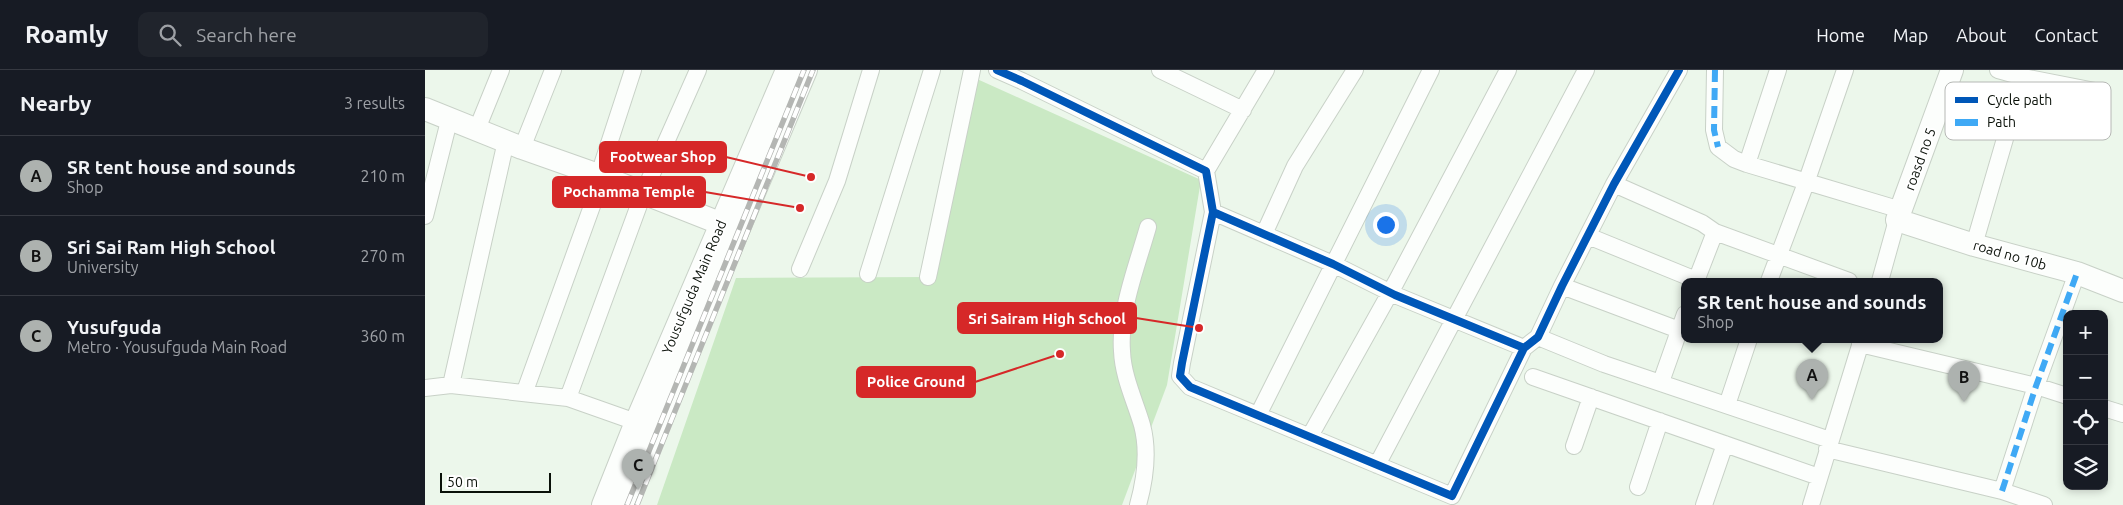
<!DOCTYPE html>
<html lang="en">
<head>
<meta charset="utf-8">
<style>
	body { margin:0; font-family:Ubuntu,sans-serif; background:#20242c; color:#f1f3f6 }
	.controls { position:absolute; right:15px; bottom:15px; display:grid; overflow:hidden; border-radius:10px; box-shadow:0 2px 8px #0003 }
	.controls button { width:45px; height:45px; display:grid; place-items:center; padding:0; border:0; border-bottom:1px solid #363941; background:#171b24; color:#f1f3f6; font:25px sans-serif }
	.scale { position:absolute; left:15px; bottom:12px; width:111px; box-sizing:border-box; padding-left:5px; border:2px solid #0a1109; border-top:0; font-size:14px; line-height:18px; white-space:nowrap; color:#0a1109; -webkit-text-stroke:4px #fff; paint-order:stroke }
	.you { position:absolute; left:960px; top:154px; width:18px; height:18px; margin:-12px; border:4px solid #fff; border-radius:50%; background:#1a73e8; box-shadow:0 0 0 8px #1a73e833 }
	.badge { display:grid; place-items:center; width:32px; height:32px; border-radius:50%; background:#adb2af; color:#111; font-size:16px; font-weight:700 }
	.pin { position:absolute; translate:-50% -41px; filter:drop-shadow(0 1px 2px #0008) }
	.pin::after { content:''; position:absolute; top:26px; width:18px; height:15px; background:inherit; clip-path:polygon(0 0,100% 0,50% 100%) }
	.popup { position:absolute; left:1256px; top:208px; width:262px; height:65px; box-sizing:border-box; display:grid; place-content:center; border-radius:10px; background:#171b24; filter:drop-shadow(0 1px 4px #0005); font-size:16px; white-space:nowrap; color:#9ea1a6 }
	.popup b { font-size:19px; color:#f1f3f6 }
	.popup::after { content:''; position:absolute; left:50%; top:100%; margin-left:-10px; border:10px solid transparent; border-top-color:#171b24 }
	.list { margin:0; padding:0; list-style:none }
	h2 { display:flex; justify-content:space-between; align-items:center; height:65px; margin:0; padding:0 20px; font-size:21px }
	h2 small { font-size:16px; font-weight:400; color:#9ea1a6 }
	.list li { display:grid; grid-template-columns:32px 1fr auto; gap:15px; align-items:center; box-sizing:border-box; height:80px; padding:0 20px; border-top:1px solid #363941 }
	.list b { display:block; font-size:19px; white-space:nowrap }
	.list p { margin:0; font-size:16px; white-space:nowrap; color:#9ea1a6 }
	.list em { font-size:16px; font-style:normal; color:#9ea1a6 }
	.icon { flex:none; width:28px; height:28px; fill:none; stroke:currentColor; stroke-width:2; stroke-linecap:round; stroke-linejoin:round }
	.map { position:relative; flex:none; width:1698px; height:435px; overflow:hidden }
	header { display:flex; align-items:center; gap:30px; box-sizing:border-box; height:70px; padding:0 25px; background:#171b24; border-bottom:1px solid #363941 }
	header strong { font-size:24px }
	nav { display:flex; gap:28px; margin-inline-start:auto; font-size:18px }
	.search { width:350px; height:45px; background:#20242c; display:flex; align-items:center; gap:12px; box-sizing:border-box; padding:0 18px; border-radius:10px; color:#9ea1a6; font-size:19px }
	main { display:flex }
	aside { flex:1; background:#171b24 }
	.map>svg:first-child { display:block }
	.green { fill:#cae9c4 }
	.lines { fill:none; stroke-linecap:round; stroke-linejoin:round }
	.street-casing { stroke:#c8d1c7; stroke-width:18 }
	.secondary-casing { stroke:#c8d1c7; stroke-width:24 }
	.street { stroke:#fcfefc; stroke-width:16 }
	.secondary { stroke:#fcfefc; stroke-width:22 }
	.rail-casing { stroke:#b4b6b3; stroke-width:5.5 }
	.rail { stroke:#fff; stroke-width:4; stroke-dasharray:11; stroke-linecap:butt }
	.quiet { stroke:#3fa9f5; stroke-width:6; stroke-dasharray:12 6; stroke-linecap:butt }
	.cycleway-casing { stroke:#fff; stroke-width:11 }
	.cycleway { stroke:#0057b8; stroke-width:8 }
	.labels { text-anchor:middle; stroke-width:4; stroke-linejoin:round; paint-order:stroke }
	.street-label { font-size:14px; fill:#0a1109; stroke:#fff }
	.key { fill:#fff; stroke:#b6b8b5; stroke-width:1 }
	.key-label { font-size:14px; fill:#0a1109 }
	.leader { fill:none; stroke:#d62828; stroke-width:2 }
	.callout-dot { fill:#d62828; stroke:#fff; stroke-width:2 }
	.callout { fill:#d62828; stroke:#d62828; stroke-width:2 }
	.callout-label { font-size:15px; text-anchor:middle; font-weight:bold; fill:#fff }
</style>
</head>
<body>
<header>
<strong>Roamly</strong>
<div class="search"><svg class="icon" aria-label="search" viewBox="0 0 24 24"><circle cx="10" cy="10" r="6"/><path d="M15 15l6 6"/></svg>Search here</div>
<nav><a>Home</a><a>Map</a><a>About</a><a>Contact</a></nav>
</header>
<main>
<aside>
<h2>Nearby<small>3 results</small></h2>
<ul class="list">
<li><span class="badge">A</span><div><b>SR tent house and sounds</b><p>Shop</p></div><em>210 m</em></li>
<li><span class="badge">B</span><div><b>Sri Sai Ram High School</b><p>University</p></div><em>270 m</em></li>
<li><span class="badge">C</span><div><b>Yusufguda</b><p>Metro · Yousufguda Main Road</p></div><em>360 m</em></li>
</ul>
</aside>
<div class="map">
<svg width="1698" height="435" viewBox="0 0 1698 435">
	<rect width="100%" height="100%" fill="#ecf7eb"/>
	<path class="green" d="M552,9l224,101 -34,205 -45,120h-465l79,-227 192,-1z"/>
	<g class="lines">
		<g class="street-casing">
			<path id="street" d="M572,0l25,11 184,90 7,41 120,52 62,31 129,53 14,-11 24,-51 52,-102 65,-114
				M735,0l83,40
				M1290,0l-1,60 4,17 16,12 13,5 154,46
				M1573,0l25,7 72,14
				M52,59l24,-59
				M97,78l31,-78
				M1322,94l31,-94
				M781,101l60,-101
				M1189,114l88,39 13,9 134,49
				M788,142l-31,151 -2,13 10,11 262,109 72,-148
				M0,146l25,-99
				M839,164l31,-68 60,-96
				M1163,166l108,44
				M1549,175l49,-168
				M375,199l37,-88 34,-111
				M443,204l64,-204
				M503,207l44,-207
				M1271,211l19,-49
				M1344,211l37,-98 39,-113
				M1455,211l17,-61
				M1137,216l117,44
				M1113,267l66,27 226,76
				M1435,274l176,42 31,10
				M1108,307l286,100
				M1236,312l24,-68
				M26,315l55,-244
				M0,318l26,-3 117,13 68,24
				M100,321l71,-196 7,-33 30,-92
				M143,328l75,-204 55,-124
				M1302,335l22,-66
				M1679,338l19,6
				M833,345l173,-345
				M885,366l86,-154 112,-212
				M1149,376l17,-49
				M1402,379l175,42 42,14
				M952,395l209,-395
				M1213,417l22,-66
				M1577,421l34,-105 41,-113
				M713,435c7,-25 11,-54 4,-80 -7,-24 -19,-48 -20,-74 -3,-41 15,-85 26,-124
				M1279,435l21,-61
				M1386,435l51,-166"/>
		</g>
		<g class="secondary-casing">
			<path id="secondary" d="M1527,0l-55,150 77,25 103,28 46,18
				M0,39l97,39 68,24 132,52 13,8
				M178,435l33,-83 151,-352
				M197,435l184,-435"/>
		</g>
		<use href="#street" class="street"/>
		<use href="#secondary" class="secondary"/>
		<g class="rail-casing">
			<path id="rail" d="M202,435l177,-435
				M212,435l176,-435"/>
		</g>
		<use href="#rail" class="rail"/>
		<path class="quiet" d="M1290,0l-1,60 4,17
			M1577,421l34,-105 41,-113"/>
		<g class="cycleway-casing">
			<path id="cycleway" d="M572,0l25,11 184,90 7,41 120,52 62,31 129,53 14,-11 24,-51 52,-102 65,-114
				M788,142l-31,151 -2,13 10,11 262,109 72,-148"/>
		</g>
		<use href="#cycleway" class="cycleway"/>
	</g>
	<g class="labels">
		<g class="street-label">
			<text transform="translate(1495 89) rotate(-70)" y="5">roasd no 5</text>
			<text transform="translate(1585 185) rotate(16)" y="5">road no 10b</text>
			<text transform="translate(269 217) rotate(-67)" y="5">Yousufguda Main Road</text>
		</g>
	</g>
	<rect x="1520" y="12" width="166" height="58" rx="8" class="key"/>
	<rect x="1530" y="27" width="23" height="6" fill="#0057b8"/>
	<rect x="1530" y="49" width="23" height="7" fill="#3fa9f5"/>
	<g class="key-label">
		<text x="1562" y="35">Cycle path</text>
		<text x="1562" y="57">Path</text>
	</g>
	<path class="leader" d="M386 107L301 87M375 138L280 122M774 258L711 248M635 284L550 312"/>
	<g class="callout-dot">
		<circle cx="386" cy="107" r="5"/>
		<circle cx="375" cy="138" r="5"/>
		<circle cx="774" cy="258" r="5"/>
		<circle cx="635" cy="284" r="5"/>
	</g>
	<g class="callout">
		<rect x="175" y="72" width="126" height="30" rx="5"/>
		<rect x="128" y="107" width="152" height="30" rx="5"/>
		<rect x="533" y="233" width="178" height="30" rx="5"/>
		<rect x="432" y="297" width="118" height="30" rx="5"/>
	</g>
	<g class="callout-label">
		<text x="238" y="92">Footwear Shop</text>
		<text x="204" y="127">Pochamma Temple</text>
		<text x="622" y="254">Sri Sairam High School</text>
		<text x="491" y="317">Police Ground</text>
	</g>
</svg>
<div class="controls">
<button>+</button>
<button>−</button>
<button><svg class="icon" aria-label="locate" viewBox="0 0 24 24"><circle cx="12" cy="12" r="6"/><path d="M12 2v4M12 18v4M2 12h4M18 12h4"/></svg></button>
<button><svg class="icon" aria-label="layers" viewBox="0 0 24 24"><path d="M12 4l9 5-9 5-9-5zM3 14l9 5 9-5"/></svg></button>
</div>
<div class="scale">50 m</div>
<div class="you"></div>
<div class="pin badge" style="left:1387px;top:330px">A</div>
<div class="popup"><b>SR tent house and sounds</b>Shop</div>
<div class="pin badge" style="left:1539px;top:332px">B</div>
<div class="pin badge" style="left:213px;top:420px">C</div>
</div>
</main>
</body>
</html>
